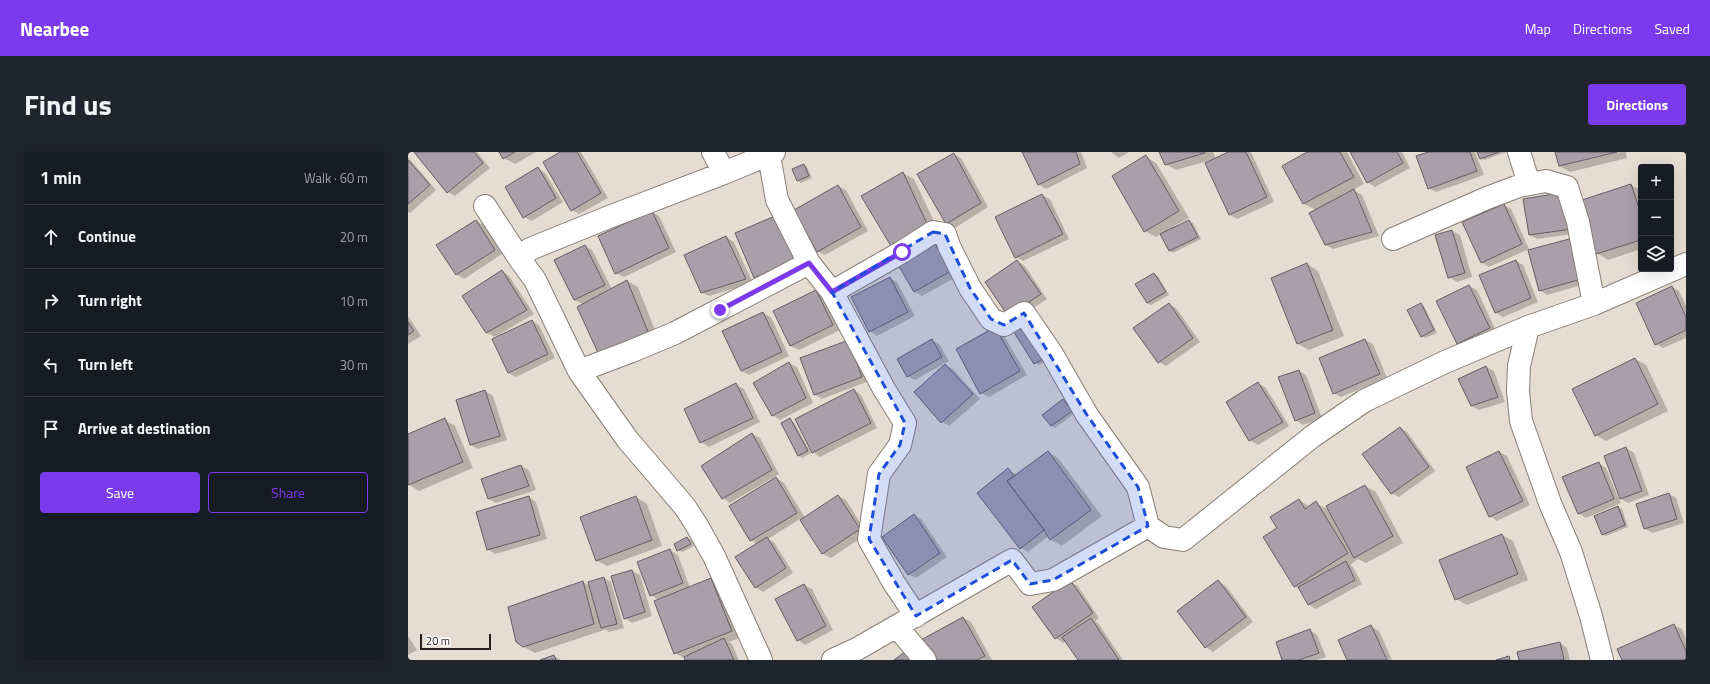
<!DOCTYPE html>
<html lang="en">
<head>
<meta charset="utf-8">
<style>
	body { margin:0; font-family:"Titillium Web",sans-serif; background:#20242c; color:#f1f3f6 }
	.controls { position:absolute; right:12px; top:12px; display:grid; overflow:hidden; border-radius:4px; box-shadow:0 4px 16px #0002 }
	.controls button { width:36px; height:36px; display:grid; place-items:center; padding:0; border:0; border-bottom:1px solid #363941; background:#171b24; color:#f1f3f6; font:20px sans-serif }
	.scale { position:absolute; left:12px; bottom:10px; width:71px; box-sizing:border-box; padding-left:4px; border:2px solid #24211d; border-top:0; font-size:11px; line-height:14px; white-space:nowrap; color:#24211d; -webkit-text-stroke:3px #fff; paint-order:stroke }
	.stop { position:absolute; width:12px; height:12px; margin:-9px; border:3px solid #7c3aed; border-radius:50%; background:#fff }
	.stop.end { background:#7c3aed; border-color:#fff; box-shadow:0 1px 4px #0008 }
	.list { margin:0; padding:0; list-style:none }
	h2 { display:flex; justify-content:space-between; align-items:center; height:52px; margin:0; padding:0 16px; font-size:17px }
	h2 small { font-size:13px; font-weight:400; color:#9ea1a6 }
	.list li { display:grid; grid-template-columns:26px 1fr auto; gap:12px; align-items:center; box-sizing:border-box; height:64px; padding:0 16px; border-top:1px solid #363941 }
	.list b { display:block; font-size:15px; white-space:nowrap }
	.list em { font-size:13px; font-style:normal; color:#9ea1a6 }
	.actions { display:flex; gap:8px; padding:12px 16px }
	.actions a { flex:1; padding:9px 0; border:1px solid #7c3aed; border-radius:4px; text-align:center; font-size:14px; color:#7c3aed }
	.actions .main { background:#7c3aed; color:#fff }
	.icon { flex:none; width:22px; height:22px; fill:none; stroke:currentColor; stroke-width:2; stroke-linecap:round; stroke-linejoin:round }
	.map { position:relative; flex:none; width:1278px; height:508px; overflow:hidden; border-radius:4px }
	header { display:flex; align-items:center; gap:24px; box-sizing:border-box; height:56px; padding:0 20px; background:#7c3aed; color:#fff }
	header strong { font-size:19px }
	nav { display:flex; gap:22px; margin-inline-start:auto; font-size:14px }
	.intro { display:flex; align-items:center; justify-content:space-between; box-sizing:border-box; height:96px; padding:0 24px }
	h1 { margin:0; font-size:28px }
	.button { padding:10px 18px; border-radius:4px; background:#7c3aed; color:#fff; font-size:14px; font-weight:700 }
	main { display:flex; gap:24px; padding:0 24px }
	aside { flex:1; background:#171b24; border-radius:4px; box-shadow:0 4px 16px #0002 }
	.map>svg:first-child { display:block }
	.shadow { fill:#0003 }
	.building { fill:#a89fa8; stroke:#655d65 }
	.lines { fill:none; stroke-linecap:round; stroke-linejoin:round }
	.street-casing { stroke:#877f75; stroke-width:24 }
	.street { stroke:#fff; stroke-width:22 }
	.route { stroke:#7c3aed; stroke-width:5 }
	.marked { fill:#1d4ed8; fill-opacity:0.2; stroke:#1d4ed8; stroke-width:3; stroke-dasharray:8 5; stroke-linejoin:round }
</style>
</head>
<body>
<header>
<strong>Nearbee</strong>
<nav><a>Map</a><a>Directions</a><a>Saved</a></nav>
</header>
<div class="intro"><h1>Find us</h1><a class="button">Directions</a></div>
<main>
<aside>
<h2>1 min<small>Walk · 60 m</small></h2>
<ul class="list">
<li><svg class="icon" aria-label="ahead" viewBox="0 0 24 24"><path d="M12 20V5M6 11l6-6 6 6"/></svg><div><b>Continue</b></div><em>20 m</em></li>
<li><svg class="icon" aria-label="right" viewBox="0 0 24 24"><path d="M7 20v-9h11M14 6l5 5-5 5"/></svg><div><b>Turn right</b></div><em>10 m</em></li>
<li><svg class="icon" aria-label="left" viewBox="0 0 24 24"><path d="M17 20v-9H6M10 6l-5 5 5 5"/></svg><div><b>Turn left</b></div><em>30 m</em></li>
<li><svg class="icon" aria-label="arrive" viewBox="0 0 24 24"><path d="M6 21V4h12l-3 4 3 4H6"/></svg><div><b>Arrive at destination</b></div></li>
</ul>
<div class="actions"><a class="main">Save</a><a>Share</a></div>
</aside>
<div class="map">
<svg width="1278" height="508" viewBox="0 0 1278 508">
	<rect width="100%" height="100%" fill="#e5ddd2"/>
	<path class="shadow" d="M7,0h62l13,16 -35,28 -7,-4z
		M93,0h35l-21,12 -11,-6z
		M154,0h19l27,46 -29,16 -7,-4z
		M615,0h58l6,16 -41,21 -8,-5z
		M703,0h18l-10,6z
		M753,0h52l3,7 15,-7h20l23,50 -37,17 -7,-4 -19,-55 -35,10 -10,-6z
		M902,0h37l17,32 -11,6 9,5 17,41 -46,13 -7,-4 -10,-35 -12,-6 -20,-38z
		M943,0h51l8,16 -35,19 -8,-5z
		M1023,0h44l9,23 -48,17 -7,-4z
		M1070,0h29l-23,8 -3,-2z
		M1148,0h70l1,6 -57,14 -11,-6z
		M546,2l7,4 27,49 -33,21 -8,-5z
		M0,5l28,33 -26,23 -2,-1z
		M738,5l10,6 33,55 -15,8 1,2 14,-7 4,2 8,16 -28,14 -4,-3 -8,-16 -5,3 -11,-6z
		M396,13l3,2 5,11 -11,5 -3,-2z
		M130,16l7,5 18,29 -31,19 -8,-4z
		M495,21l11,6 26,55 -48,11z
		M1223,33l10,5v59l-33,11 -11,-7 -16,-52z
		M430,34l8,4 22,41 -43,24 -8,-4z
		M634,43l8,4 19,40 -46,22 -7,-4z
		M1117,48l54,33 -42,6 -7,-4z
		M1096,53l7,4 18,40 -40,18 -8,-5z
		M244,60l7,4 17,36 -52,25 -8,-4z
		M68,69l8,4 18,29 -38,25 -8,-5z
		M1044,79l8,4 12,42 -15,5 -8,-5z
		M318,85l8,5 19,41 -44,13 -8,-4z
		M526,91l7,5 17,28 -36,20 -7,-4 -16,-29z
		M177,94l7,4 20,39 15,-8 11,6 21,53 -85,-40z
		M1121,99l63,31 -45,13 -7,-5z
		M609,109l8,5 22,33 -31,21z
		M1108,109l7,4 15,37 -35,15 -7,-4z
		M899,112l11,7 26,65 -35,14 -11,-6 -26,-65z
		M94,119l7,5 25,38 -39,23 -8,-4 -23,-37z
		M746,122l4,2 11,19 -18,10 -4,-2z
		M482,126l7,4 18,34 -38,20 -7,-5z
		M1061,134l8,4 20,43 -31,15 -8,-4 -21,-43z
		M1264,135l7,4 7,15v32l-23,10 -7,-4z
		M408,139l7,4 17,35 -41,20 -8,-4 -16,-35z
		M761,152l7,4 24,34 -34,24 -7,-4z
		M1013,152l3,2 13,27 -12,5 -3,-2z
		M355,161l8,4 18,39 -40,19 -7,-4 -19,-39z
		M0,164l13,20 -13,8z
		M124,169l7,4 16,33 -39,19 -8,-4z
		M604,174l37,33 -10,6 -4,-2z
		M594,180l25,43 -38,22 -8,-4 -24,-43z
		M524,188l7,4 10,17 -34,19 -8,-4z
		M957,188l8,4 14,34 -46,19 -7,-4z
		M440,189l21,40 -47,18 -8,-5z
		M1227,207l11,6 22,46 -62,30 -10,-6z
		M381,211l8,4 16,36 -33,17 -7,-5z
		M537,213l8,4 27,30 -31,27 -7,-4z
		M1078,215l8,4 11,31 -26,8 -8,-4z
		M891,219l7,4 16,43 -19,7 -7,-5z
		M851,232l7,4 23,38 -31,19 -8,-5z
		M328,233l8,4 16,33 -51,25 -8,-5z
		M446,238l7,5 16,33 -57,29 -7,-5z
		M77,239l8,5 14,44 -29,9 -7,-4 -14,-44z
		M656,249l3,2 8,10 -20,15 -3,-2 -8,-11z
		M37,268l10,6 18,42 -54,23 -11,-7v-49z
		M382,268l4,2 17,31 -9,5 -3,-2z
		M992,276l7,4 28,39 -36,26 -8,-4z
		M344,282l8,4 19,36 -49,29 -7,-5z
		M1218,296l8,5 15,42 -21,8 -10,-6 3,6 -35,15 -8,-5 21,-50 7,5 12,29h2z
		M640,300l10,6 44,58 -40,30 -11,-6 -2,-4 -21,16 -7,-4 -13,-78 9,5z
		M1091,300l8,4 23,49 -33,16 -7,-5z
		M113,314l8,4 7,20 -40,13 -7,-4 -7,-20z
		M368,326l8,5 21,35 33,-22 8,4 21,34 -36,24 -8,-4 -23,-35 -32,20 6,3 19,31 -30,19 -8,-5 2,-43 -6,-4z
		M957,334l11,6 27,51 -37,20 -8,-4 -8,6 3,2 9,17 -46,25 -7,-4 -8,-15 -6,-4 -16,-58 20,-28 11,7 6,-4 11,6 4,7z
		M1261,342l7,4 8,25 -31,10 -8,-4z
		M121,345l7,5 11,37 -52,15 -7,-5z
		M228,345l11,7 15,42 -55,20 -11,-6z
		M1210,355l4,2 6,18 -22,9 -3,-2z
		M506,363l8,5 25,37 -31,21 -8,-4z
		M1094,383l11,6 15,39 -61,25 -11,-6z
		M279,386l4,2 3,6 -12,6 -4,-2z
		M262,398l8,5 12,33 21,-9 11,7 20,51 -13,5 3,2 7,16h-52l-12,-7 -16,-53 -8,-5z
		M224,419l8,4 12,41 -20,7 -7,-5 -13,-41z
		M196,426l7,4 13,46 -15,4 -5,-3v1l-69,23 -11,-6 59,-65 7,4z
		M810,429l8,5 27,36 -40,30 -7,-5 -27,-36z
		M662,430l8,4 21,32 -4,3 3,2 25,37h-44l-13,-19 -3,2 -7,-5 -22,-31z
		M396,433l8,4 21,41 -28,15 -7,-5z
		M555,466l8,4 21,38h-59z
		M1266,473l8,4 4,10v21h-63z
		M963,474l8,5 13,29h-44z
		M902,478l7,5 9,22 -9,3h-34z
		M0,484l9,14 -9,5z
		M1152,491l7,5 3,12h-50z
		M146,504l7,4h-18z"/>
	<path class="building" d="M6,0h60l9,11 -36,30z
		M91,0h16l-12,7z
		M152,0h17l24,41 -30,18 -28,-49z
		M614,0h54l4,12 -42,21z
		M751,0h46v1l-40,12z
		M820,0h18l21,45 -38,18 -24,-52z
		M899,0h33l14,25 -51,27 -21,-38z
		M942,0h47l6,11 -36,20z
		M1020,0h42l7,19 -49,18 -12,-33z
		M1069,0h22l-19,7z
		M1147,0h62l-58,14z
		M546,1l27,50 -35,21 -29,-50z
		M738,3l33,56 -35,21 -32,-56z
		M0,8l22,25 -22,19z
		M396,12l5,12 -12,5 -5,-12z
		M130,15l18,31 -33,20 -18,-31z
		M495,20l26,56 -38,18 -30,-50z
		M1223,32l10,30v26l-45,14 -17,-53z
		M430,33l23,42 -44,25 -23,-42z
		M946,37l18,43 -47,13 -16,-32z
		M1158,40l6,37 -43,6 -6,-36z
		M634,42l21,40 -48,24 -20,-41z
		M1096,52l18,40 -41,19 -19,-41z
		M244,59l17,37 -54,26 -17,-38z
		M374,61l18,45 -46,20 -19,-45z
		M68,68l19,30 -39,25 -20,-30z
		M781,68l9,17 -29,14 -9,-17z
		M1044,78l13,43 -17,5 -13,-43z
		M318,84l20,43 -45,14 -17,-38z
		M1165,86l12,40 -46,13 -11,-41z
		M526,90l17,29 -37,21 -17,-29z
		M177,93l20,40 -31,15 -20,-40z
		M609,108l24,34 -33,22 -23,-34z
		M1108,108l15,38 -36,15 -16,-38z
		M899,111l26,67 -36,14 -26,-66z
		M94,118l25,40 -41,23 -24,-37z
		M746,121l12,19 -19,11 -12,-19z
		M482,125l18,35 -39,20 -18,-35z
		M219,128l22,54 -50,21 -22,-48z
		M1061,133l21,43 -33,16 -21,-43z
		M1264,134l14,31v13l-31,15 -19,-42z
		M408,138l17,35 -43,21 -17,-35z
		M761,151l24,35 -35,25 -25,-35z
		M1013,151l13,27 -13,7 -14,-27z
		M355,160l19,40 -41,19 -19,-40z
		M613,167l25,38 -12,7 -24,-38z
		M124,168l16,34 -40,19 -16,-34z
		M0,170l6,9 -6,4z
		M587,175l25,44 -40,23 -24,-45z
		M524,187l10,18 -35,20 -10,-18z
		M957,187l15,35 -47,20 -14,-36z
		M441,188l13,37 -48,18 -14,-37z
		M1227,206l23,46 -63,32 -23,-47z
		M381,210l17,36 -34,18 -19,-33z
		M537,212l28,30 -32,29 -27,-31z
		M1078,214l12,31 -27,9 -13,-27z
		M891,218l16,43 -20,8 -17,-44z
		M850,230l25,40 -34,19 -23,-39z
		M328,231l17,35 -53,25 -16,-34z
		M446,237l17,34 -59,30 -17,-34z
		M77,238l15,46 -30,9 -14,-45z
		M655,247l9,12 -21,15 -9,-11z
		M37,266l18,44 -55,23v-51z
		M382,266l18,33 -10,5 -17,-33z
		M992,275l29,40 -38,27 -29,-40z
		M344,281l20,37 -50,29 -21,-33z
		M1218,295l16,44 -22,8 -16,-43z
		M640,299l43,59 -41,30 -6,-10 -37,-49z
		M1091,299l24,50 -34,16 -23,-50z
		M1191,310l15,37 -36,15 -16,-37z
		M113,313l8,21 -41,13 -7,-20z
		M600,316l6,8 -7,5 37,49 -24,19 -43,-56z
		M368,325l21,36 -47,28 -21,-35z
		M957,333l28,51 -39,22 -28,-52z
		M1261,341l8,26 -33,10 -8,-25z
		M430,343l22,34 -38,25 -22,-34z
		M121,344l11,39 -53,15 -11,-38z
		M228,344l16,44 -56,21 -16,-44z
		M891,347l6,10 11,-8 32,52 -54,34 -31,-50 14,-9 -7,-11z
		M1210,354l7,19 -23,10 -8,-19z
		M506,362l26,39 -32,22 -26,-38z
		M1094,382l16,40 -63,26 -16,-40z
		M279,385l4,7 -14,7 -3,-7z
		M359,385l19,31 -31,20 -20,-31z
		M262,397l13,34 -33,13 -13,-34z
		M938,409l9,19 -47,25 -10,-18z
		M224,418l13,42 -21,7 -13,-43z
		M196,425l13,47 -16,4 -13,-46z
		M303,426l21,53 -58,23 -20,-53z
		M662,428l23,33 -38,26 -23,-32z
		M810,428l28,37 -41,31 -28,-37z
		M175,429l11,43 -71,23 -7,-5 -8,-35z
		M396,432l22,42 -29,15 -22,-42z
		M555,465l22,39 -8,4h-45l-11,-20z
		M683,466l28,42h-41l-16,-23z
		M1266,472l12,27v9h-64l-5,-11z
		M963,473l16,35h-40l-9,-20z
		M902,477l9,24 -20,7h-17l-6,-18z
		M316,486l10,22h-49l-1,-3z
		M1152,490l4,18h-45l-2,-8z
		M498,499l6,9h-18z
		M146,503l2,5h-16z
		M1101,504l1,4h-14z"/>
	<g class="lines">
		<g class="street-casing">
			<path id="street" d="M305,0l11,21
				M1111,0l10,32
				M77,54l34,52
				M985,87l94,-41 32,-12 27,-5 21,6 11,35 16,82
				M401,111l23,29 52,97 21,34 -5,22 -21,29 -10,65 25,44 22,33
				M424,140l70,-40 31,-20 12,2 4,12 21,42 21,31 13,6 20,-12 28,41 35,61 51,72 10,39
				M1120,175l-9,39 -1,25 3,30 29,82 21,49 20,64 11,44
				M171,219l-44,-91 -16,-22 11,-9 79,-32 115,-44 50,-21
				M489,475l28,33
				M353,508l-47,-104 -18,-32 -11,-17 -58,-68 -48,-68 53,-20 43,-18 134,-70 -32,-63 -8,-45
				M425,508l24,-11 155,-89 18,24 23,-4 95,-54 16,11 19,3 130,-104 51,-35 81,-39 83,-35 66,-23 92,-40"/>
		</g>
		<use href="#street" class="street"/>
	</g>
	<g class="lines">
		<path class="route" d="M312,158l89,-47 23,29 70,-40"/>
	</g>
	<path class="marked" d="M525,80l12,2 25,54 21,31 13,6 20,-12 63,102 51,72 10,39 -95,54 -23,4 -18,-24 -96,56 -47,-77 10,-65 21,-29 5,-22 -73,-131z"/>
</svg>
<div class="controls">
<button>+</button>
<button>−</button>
<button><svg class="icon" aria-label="layers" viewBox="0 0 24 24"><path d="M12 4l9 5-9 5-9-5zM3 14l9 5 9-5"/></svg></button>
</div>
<div class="scale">20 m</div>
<div class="stop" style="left:494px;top:100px"></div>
<div class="stop end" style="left:312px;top:158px"></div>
</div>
</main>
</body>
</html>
